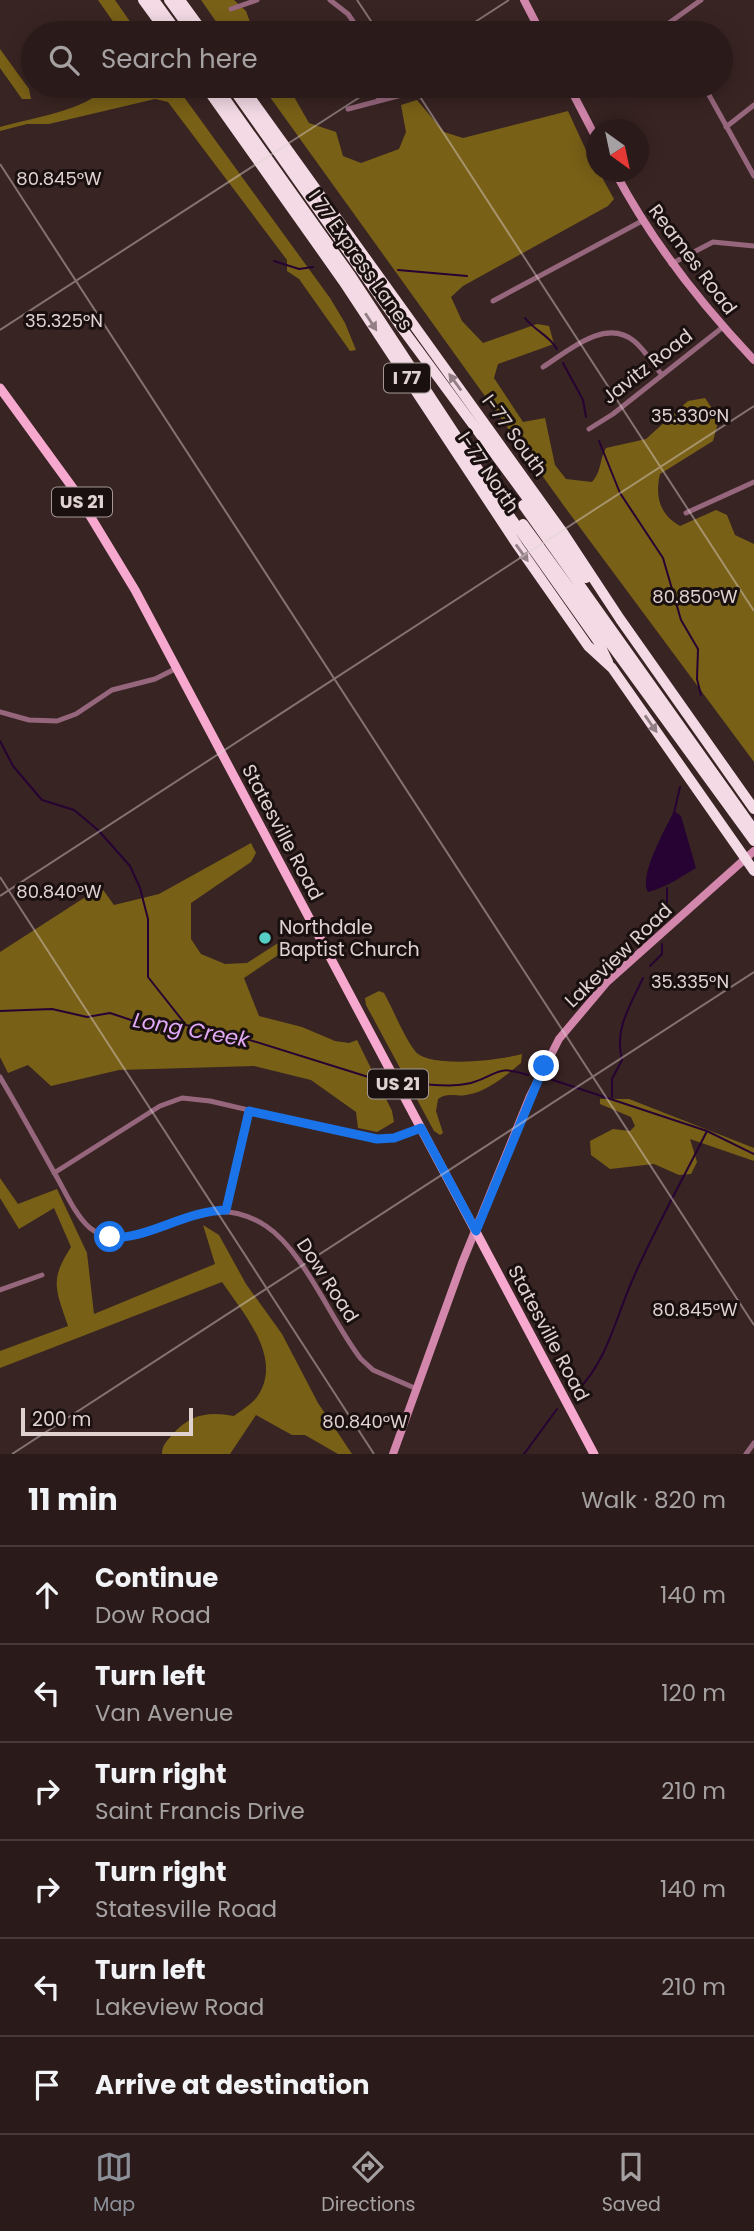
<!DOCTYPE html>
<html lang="en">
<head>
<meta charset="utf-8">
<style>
	body { margin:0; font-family:Poppins,sans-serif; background:#322423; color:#f1f3f6 }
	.compass { position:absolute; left:586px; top:119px; width:63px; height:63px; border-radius:50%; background:#2a1b1a; box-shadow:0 4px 18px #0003; rotate:147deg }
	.scale { position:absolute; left:21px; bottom:18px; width:172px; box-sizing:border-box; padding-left:7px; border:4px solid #e0d2d1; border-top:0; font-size:19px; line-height:24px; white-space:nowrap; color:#e0d2d1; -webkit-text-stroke:5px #19100f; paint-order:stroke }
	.stop { position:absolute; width:21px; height:21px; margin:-16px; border:5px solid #1a73e8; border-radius:50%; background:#fff }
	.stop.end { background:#1a73e8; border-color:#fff; box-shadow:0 2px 7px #0008 }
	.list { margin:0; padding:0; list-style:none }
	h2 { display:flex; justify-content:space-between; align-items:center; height:91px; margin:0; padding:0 28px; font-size:30px }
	h2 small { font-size:23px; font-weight:400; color:#a5a1a2 }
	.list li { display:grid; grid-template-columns:46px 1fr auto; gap:21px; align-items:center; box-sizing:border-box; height:98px; padding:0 28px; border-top:2px solid #463939 }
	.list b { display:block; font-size:26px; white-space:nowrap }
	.list p { margin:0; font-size:23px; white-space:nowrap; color:#a5a1a2 }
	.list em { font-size:23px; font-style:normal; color:#a5a1a2 }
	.icon { flex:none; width:38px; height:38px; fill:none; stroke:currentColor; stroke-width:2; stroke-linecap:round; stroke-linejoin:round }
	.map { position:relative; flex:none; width:754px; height:1454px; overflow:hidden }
	.search { position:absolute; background:#2a1b1a; box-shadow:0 4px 18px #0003; left:21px; right:21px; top:21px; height:77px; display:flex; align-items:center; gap:18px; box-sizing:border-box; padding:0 24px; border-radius:38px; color:#a5a1a2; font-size:26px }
	.sheet { height:679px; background:#2a1b1a }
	nav { display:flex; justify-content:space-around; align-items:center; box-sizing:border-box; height:98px; border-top:2px solid #463939; background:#2a1b1a; font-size:19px; color:#a5a1a2 }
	nav a { display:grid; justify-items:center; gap:4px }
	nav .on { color:#8c9099 }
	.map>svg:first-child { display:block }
	.forest { fill:#796017 }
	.water { fill:#270333 }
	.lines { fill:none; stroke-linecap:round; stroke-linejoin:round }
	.stream { stroke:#270333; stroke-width:2 }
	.street { stroke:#96667c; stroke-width:5 }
	.secondary { stroke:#d387ac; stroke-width:8 }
	.primary { stroke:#f7a8ce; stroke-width:9 }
	.highway { stroke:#f3dae5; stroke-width:10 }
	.oneway { fill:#917f85 }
	.route { stroke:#1a73e8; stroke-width:9 }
	.ticks { fill:none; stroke:#e0d2d1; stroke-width:2; stroke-opacity:0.45 }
	.poi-dot { fill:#56cec4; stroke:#19100f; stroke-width:2.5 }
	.labels { text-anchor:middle; stroke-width:6; stroke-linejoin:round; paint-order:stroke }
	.shield { fill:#19100f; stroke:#a49897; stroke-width:2 }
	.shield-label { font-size:18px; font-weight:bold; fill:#e0d2d1 }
	.street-label { font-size:19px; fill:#e0d2d1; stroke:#19100f }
	.poi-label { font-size:19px; fill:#e0d2d1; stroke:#19100f; text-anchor:start }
	.water-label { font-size:21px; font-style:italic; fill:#e3aaf8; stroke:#19100f }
	.ticks-label { font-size:18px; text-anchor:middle; fill:#e0d2d1; stroke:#19100f; stroke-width:6; stroke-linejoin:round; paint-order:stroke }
</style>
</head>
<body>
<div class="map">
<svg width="754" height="1454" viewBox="0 0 754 1454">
	<rect width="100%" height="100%" fill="#382423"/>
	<path class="forest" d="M98,0h17l23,33h-17z
		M201,0h33l12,11 8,22h-30z
		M0,49l29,40 2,10h-9l-22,-31z
		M106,86h70l154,212 15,25 11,27 -6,1 -51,-72 -12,-8v-11l-119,-158 -13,-3 -106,25h-22l-27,7v-4c27,-8 90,-17 106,-41z
		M262,86h32l-5,2 20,35 27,9 7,24 18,7 38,-14 7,-17 -5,-27 16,-5 27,32 19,6 105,-27 28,61h3l15,27 -6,7 -145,80 -12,11 11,24 21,22 54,-19 12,2 5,18 -56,20 -4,14 29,44 22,-4 10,47 11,14 26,3c10,-11 7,-22 14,-34l40,-9 42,-38 17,-3 14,21 -6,22 -53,33c-5,22 -1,40 20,52l36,-16 11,5 8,20 19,9v218l-190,-256z
		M251,843l5,10 -5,9 -60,41v36l10,15 24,10 22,-1 31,-20 6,1v7l-40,27 15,38 43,11 33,14 14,2 8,-3 35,71 2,11 -17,10 -19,-4 -2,-16 -45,-32 -57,-14 -135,4 -68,16 -23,-21 -20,8 -8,-16v-105l101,-65 13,18 45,-11z
		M379,991l5,2c10,18 19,42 31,58 14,18 87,9 107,3l-1,9c-16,13 -34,29 -55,32 -12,2 -18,-3 -28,4l-2,12 7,22 -3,2 -6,-4 -68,-126 -1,-7z
		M600,1099h29l125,49v13l-64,-22 7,23 -6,12 -12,1 -25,-11 -44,5 -19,-14 -1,-14 23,-12 17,2 5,-5 -4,-9 -31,-13z
		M0,1178l18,26 39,-15 30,64 7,61 121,-50 -12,-39 16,10 27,49 36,50 36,69 34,51h-14l-33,-19h-13l-36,-20 -26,39h-68c0,-9 5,-13 10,-19 18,-21 36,-24 62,-19 8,-6 20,-13 25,-22 23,-38 -16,-81 -37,-112l-222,86v-17l68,-25c-12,-36 -19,-45 3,-79l-17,-39 -35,21 -19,-31z"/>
	<path class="water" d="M674,811l7,5 15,52c-17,10 -29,19 -48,24 -10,-16 18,-64 26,-81z"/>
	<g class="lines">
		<path class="stream" d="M274,261l25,8 14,-2
			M398,270l69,6
			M525,318c10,13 24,17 32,31
			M563,363l20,37 3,17
			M599,441l21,52 43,65 18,62 17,29 -1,30 4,16
			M0,741l13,25 29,34 32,10 24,20 32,36 10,22 8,31v58l38,48
			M674,813l6,-26
			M656,918l11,-16v-14
			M650,966l12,-12v-10
			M0,1011l52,-2 35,8 23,-4 27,9 49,3 51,11 141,44
			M547,1078l160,53 47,23
			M421,1084c17,1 33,3 50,-1 29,-8 23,-19 57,-8
			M612,1097v-18l10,-19c-8,-31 8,-54 21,-82
			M577,1391c30,-30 38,-71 55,-110 22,-51 50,-100 75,-150
			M524,1454l33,-45"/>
		<path class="street" d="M330,0l18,14 13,19
			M231,9l26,-9
			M669,23l6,10
			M655,33l46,-33
			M376,86l3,14
			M704,86l50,90
			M573,93l11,-7
			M348,109l88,-23
			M726,127l28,-22
			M671,264l42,-22 41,4
			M493,301l149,-80
			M543,367c24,-15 62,-50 91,-26 11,9 19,23 28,34
			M589,429l24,-15 110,-87
			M686,513l68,-31
			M0,712l29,8 28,1 19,-7 36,-24 43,-11 22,-11
			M0,1077c19,32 37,65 55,97 10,17 20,41 35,54 44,36 105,-49 176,-2 38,25 66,96 95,133l12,11 44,19
			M54,1173l106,-67 22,-8 28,3 158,37h26l27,-10
			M226,1210l23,-100
			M0,1290l42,-15
			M746,1454l8,-11"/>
		<path class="secondary" d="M524,0l17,33
			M569,86l27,52
			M615,172c37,70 84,130 139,188
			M393,1454l69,-191 68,-167 29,-57 48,-57 147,-131"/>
		<path class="primary" d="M0,388l75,103 60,99 459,864"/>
		<path class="highway" d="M143,0l24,33
			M154,0l24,33
			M169,0l24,33
			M180,0l24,33
			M205,86l138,195 175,265 70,100 24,22 142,203
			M216,86l135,190 148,225 99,140 10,21
			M231,86l173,245 182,247
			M242,86l322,448 56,85 134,190
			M523,505l231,325
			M523,524l231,317"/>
	</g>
	<defs><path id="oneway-solid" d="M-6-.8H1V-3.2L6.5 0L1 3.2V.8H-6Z" transform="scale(1.75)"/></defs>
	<g class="oneway">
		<use href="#oneway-solid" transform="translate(371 322) rotate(57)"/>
		<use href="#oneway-solid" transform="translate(455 382) rotate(-126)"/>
		<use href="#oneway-solid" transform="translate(522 553) rotate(54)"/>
		<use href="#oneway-solid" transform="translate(651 724) rotate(55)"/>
	</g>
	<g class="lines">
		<path class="route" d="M110,1237c34,4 74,-26 116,-27l23,-99 128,28 17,-1 27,-10 55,103 68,-165"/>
	</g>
	<path class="ticks" d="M357,0l22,33M458,33l51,-33M413,86l341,525M0,164l754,1161M0,330l377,-244M0,877l374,577M0,896l754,-490M12,1454l742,-482"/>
	<circle class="poi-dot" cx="265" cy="938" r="7"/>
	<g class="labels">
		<g class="shield">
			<rect x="384" y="363.5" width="46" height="29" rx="5"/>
			<rect x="52" y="487.5" width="60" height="29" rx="5"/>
			<rect x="368" y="1069.5" width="60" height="29" rx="5"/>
		</g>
		<g class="shield-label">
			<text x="407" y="384">I 77</text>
			<text x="82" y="508">US 21</text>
			<text x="398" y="1090">US 21</text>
		</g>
		<g class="street-label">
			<text transform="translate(693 259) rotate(53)" y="7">Reames Road</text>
			<text transform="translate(361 260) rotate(55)" y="7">I 77 Express Lanes</text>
			<text transform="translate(647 366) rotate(-38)" y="7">Javitz Road</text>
			<text transform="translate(515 435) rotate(54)" y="7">I-77 South</text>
			<text transform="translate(489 472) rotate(56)" y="7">I-77 North</text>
			<text transform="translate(283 832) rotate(62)" y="7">Statesville Road</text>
			<text transform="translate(618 955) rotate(-44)" y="7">Lakeview Road</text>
			<text transform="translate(328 1280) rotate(57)" y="7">Dow Road</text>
			<text transform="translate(549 1333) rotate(62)" y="7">Statesville Road</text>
		</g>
		<g class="poi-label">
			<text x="279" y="934">Northdale<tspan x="279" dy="22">Baptist Church</tspan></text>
		</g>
		<g class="water-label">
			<text transform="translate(191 1030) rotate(10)" y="7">Long Creek</text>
		</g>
	</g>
	<g class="ticks-label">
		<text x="59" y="185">80.845°W</text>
		<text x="64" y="327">35.325°N</text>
		<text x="690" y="422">35.330°N</text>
		<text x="695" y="603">80.850°W</text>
		<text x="59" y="898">80.840°W</text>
		<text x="690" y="988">35.335°N</text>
		<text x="695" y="1316">80.845°W</text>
		<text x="365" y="1428">80.840°W</text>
	</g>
</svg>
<svg class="compass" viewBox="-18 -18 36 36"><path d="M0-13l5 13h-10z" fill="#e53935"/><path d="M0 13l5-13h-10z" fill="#a5a1a2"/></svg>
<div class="scale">200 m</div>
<div class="stop" style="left:110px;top:1237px"></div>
<div class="stop end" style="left:544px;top:1066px"></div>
<div class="search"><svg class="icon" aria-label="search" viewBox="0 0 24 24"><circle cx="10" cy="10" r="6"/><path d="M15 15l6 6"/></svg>Search here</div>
</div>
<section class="sheet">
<h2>11 min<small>Walk · 820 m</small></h2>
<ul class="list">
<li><svg class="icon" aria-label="ahead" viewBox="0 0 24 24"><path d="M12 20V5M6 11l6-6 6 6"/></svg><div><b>Continue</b><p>Dow Road</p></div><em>140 m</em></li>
<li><svg class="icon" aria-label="left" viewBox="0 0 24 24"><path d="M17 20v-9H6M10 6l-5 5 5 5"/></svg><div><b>Turn left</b><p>Van Avenue</p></div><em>120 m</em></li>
<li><svg class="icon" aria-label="right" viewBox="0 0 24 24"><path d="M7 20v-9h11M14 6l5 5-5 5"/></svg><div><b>Turn right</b><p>Saint Francis Drive</p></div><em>210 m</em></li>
<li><svg class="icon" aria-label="right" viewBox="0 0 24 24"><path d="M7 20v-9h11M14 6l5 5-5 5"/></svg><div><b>Turn right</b><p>Statesville Road</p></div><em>140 m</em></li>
<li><svg class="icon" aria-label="left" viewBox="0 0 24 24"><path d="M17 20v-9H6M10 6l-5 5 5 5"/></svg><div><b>Turn left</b><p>Lakeview Road</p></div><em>210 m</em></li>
<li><svg class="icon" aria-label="arrive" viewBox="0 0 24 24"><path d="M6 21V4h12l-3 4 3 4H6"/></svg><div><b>Arrive at destination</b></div></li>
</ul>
</section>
<nav>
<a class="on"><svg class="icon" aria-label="map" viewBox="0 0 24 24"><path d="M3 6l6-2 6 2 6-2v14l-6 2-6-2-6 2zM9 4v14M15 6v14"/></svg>Map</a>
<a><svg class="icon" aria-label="directions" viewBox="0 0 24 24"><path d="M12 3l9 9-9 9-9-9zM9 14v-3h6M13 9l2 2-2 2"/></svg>Directions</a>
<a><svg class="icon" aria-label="saved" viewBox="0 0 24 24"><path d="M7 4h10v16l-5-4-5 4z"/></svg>Saved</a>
</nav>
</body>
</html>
